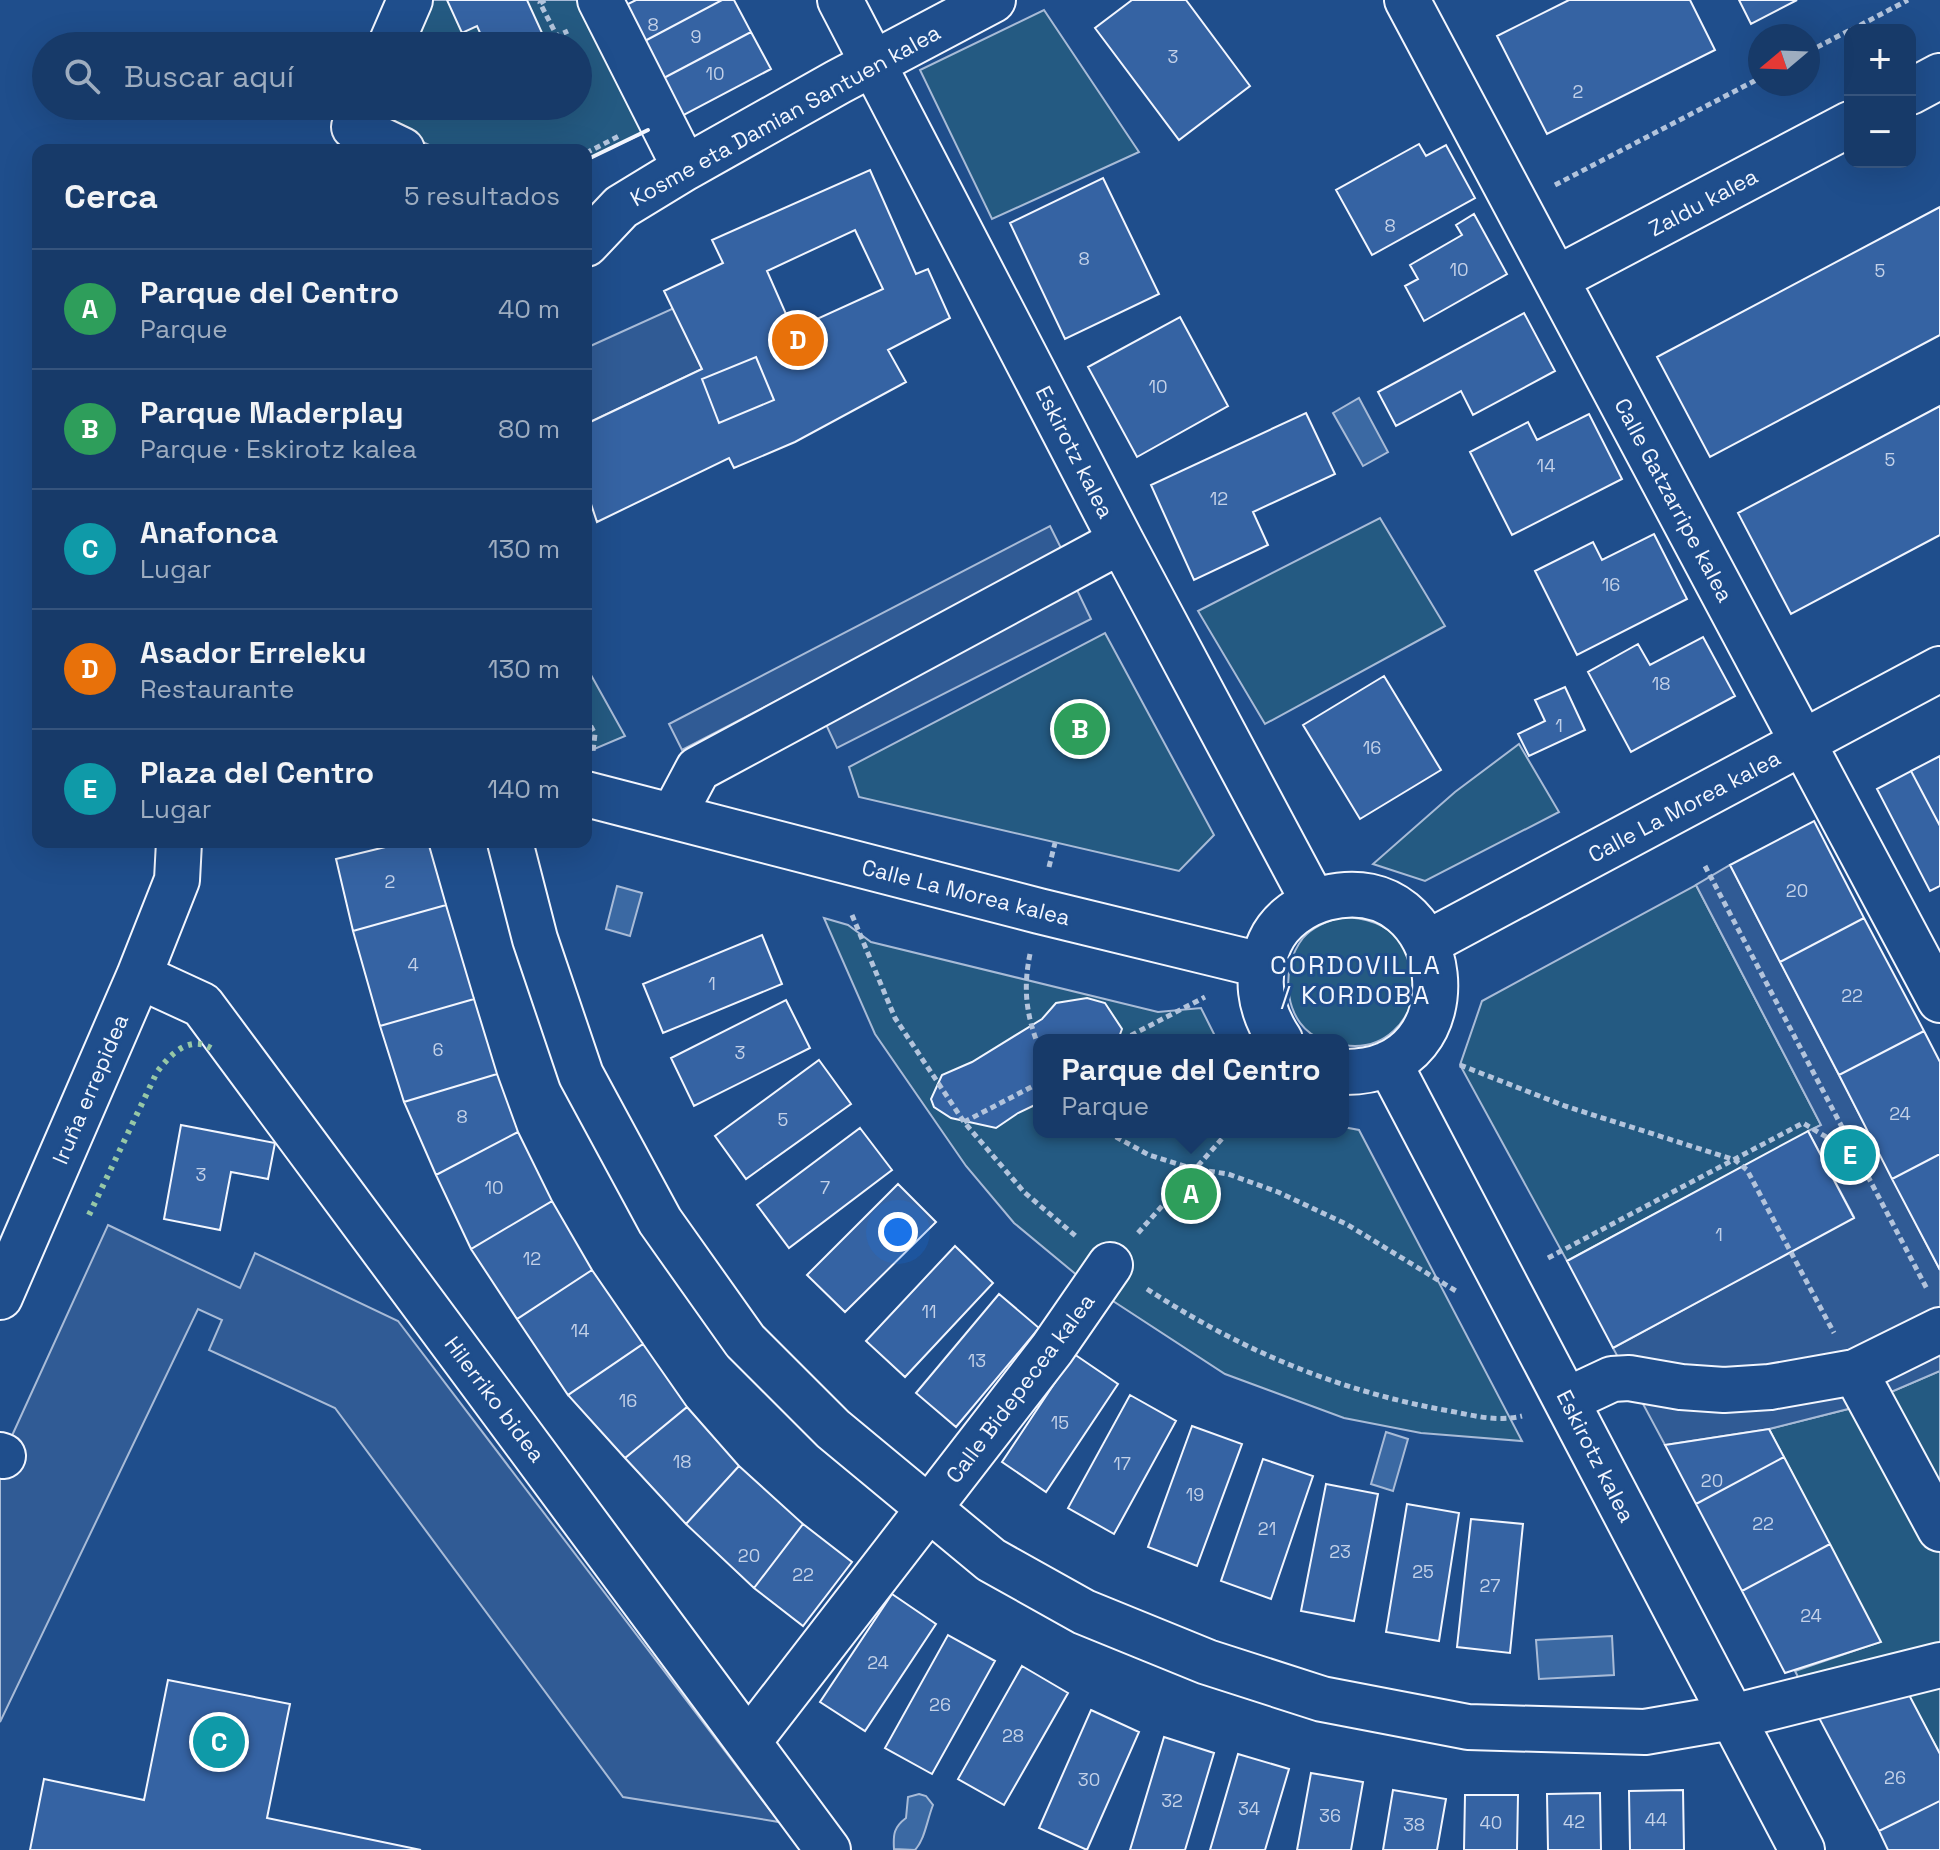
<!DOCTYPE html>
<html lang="es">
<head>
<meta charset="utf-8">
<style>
	body { margin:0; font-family:"Space Grotesk",sans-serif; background:#244571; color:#f1f3f6 }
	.controls { position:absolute; right:24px; top:24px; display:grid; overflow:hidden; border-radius:16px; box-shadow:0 8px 32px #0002 }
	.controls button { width:72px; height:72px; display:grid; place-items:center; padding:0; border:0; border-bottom:2px solid #36547d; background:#173a69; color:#f1f3f6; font:40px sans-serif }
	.compass { position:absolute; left:1748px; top:24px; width:72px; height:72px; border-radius:50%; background:#173a69; box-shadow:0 8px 32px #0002; rotate:251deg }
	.you { position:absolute; left:898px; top:1232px; width:28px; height:28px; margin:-20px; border:6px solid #fff; border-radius:50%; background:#1a73e8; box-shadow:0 0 0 12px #1a73e833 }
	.badge { display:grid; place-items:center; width:52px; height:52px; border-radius:50%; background:#ffb74d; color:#fff; font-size:26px; font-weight:700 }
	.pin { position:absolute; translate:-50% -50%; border:4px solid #fff; box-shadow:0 2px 8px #0006 }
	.popup { position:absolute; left:1033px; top:1034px; width:316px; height:104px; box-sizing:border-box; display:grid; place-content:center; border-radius:16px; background:#173a69; filter:drop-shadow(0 2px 6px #0005); font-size:26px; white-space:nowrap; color:#9eadc0 }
	.popup b { font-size:30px; color:#f1f3f6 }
	.popup::after { content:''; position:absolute; left:50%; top:100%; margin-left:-16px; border:16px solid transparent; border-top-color:#173a69 }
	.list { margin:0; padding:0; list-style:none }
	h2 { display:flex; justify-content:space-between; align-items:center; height:104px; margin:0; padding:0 32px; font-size:34px }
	h2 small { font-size:26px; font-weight:400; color:#9eadc0 }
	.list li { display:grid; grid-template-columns:52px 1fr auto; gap:24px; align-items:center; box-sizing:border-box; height:120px; padding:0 32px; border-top:2px solid #36547d }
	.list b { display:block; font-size:30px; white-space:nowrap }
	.list p { margin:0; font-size:26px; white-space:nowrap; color:#9eadc0 }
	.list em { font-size:26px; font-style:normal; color:#9eadc0 }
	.icon { flex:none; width:44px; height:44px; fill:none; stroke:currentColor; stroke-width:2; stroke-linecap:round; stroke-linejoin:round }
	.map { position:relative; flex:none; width:1940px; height:1850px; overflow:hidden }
	.search { position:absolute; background:#173a69; box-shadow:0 8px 32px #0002; left:32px; top:32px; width:560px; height:88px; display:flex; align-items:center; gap:20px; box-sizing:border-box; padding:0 28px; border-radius:44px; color:#9eadc0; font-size:30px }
	.panel { position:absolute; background:#173a69; box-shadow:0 8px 32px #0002; left:32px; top:144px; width:560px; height:704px; border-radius:16px }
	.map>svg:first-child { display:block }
	.green { fill:#245a82; stroke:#a8bbd7; stroke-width:2 }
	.parking { fill:#305b95; stroke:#a8bbd7; stroke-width:2 }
	.water { fill:#3b69a3; stroke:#a8bbd7; stroke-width:2 }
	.building { fill:#3563a3; stroke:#f2f6ff; stroke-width:2; fill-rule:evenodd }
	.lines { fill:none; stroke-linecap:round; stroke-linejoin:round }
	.minor-casing { stroke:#f2f6ff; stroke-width:48 }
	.path { stroke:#b3c4dc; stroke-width:5; stroke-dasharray:6 4; stroke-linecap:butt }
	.minor { stroke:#1f4e8c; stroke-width:44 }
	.hedge { stroke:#97c8a6; stroke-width:6; stroke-dasharray:4 6; stroke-linecap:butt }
	.wall { stroke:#f2f6ff; stroke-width:4 }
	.labels { text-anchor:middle; stroke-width:6; stroke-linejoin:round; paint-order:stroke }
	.number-label { font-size:18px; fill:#c3d1e8 }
	.street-label { font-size:22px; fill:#f2f6ff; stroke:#1f4e8c }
	.quarter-label { font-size:26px; letter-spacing:2px; fill:#f2f6ff; stroke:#1f4e8c }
</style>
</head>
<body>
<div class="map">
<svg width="1940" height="1850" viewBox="0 0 1940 1850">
	<rect width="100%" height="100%" fill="#1f4e8c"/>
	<path class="green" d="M401,0h184l65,130 -64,30v-10h-146l-63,-29 -21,-15h222v-60h-196z
		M1044,10l95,142 -147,67 -72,-149z
		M1380,518l65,108 -180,98 -67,-113z
		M1105,633l109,202 -35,36 -320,-74 -10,-30z
		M586,666l39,70 -33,14 -6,-1z
		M1519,744l40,68 -134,69 -52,-17 82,-72z
		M1696,885l125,240 -254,136 -107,-196 22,-64z
		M1341,917c109,1 86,142 2,128v-5c-6,0 -14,1 -19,0 -41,-13 -45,-72 -21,-102 10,-12 24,-16 38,-21z
		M824,918l24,7 23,17 287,70 43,-4 16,32h-178v92h304v-5l16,3 163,311 -101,-8 -77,-15 -119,-44 -135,-88 -76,-63 -48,-57 -91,-132z
		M1940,1371v383l-34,-63 -88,25 -23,-45 85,-29 -111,-213 87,-22z"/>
	<path class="parking" d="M674,308l28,61 -116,55v-76z
		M1050,526l13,26 -381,198 -13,-26z
		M1077,590l14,29 -254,129 -14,-30z
		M1730,865l210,405v101l-84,36 -87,22 -104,16 -52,-97 241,-131 -46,-86 13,-6 -125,-240z
		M108,1225l132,63 15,-35 143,68 381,501 -156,-25 -288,-389 -126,-58 13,-30 -24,-11 -198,413v-260z"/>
	<path class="water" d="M1359,398l29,54 -25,14 -30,-53z
		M617,886l25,7 -12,43 -24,-7z
		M1386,1432l22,7 -15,52 -22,-7z
		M1612,1636l2,39 -75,4 -3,-39z
		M919,1794l7,2 7,9c-6,15 -8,34 -18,45l-21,-1c-1,-15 0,-22 12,-31l2,-21z"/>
	<path class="building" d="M447,0h80l21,46h-62l-9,-20 -15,7z
		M636,0h86l-81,43 -19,-36z
		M722,0h12l17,32 -91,48 -19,-37z
		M1132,0h54l64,86 -71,54 -84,-112z
		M1569,0h121l25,50 -168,84 -50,-98z
		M1739,0h58l-46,24z
		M751,32l20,37 -91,48 -20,-37z
		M1419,144l7,12 20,-11 29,53 -103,57 -36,-65z
		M870,170l46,104 12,-5 22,49 -62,32 18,32 -111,60 -61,26 -5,-10 -132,64 -6,-18 -5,2v-82l116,-55 -38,-78 59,-28 -11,-23zM855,230l28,59 -90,41 -26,-59zM756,357l18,43 -55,23 -17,-44z
		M1103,178l56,116 -94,45 -55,-116z
		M1940,207v128l-230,122 -53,-100z
		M1474,214l33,60 -83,47 -19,-35 13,-7 -8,-14 52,-30 -6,-10z
		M1524,313l31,58 -82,44 -12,-24 -65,35 -18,-34z
		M1180,317l48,89 -91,51 -49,-90z
		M756,357l18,43 -55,23 -17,-44z
		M1940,406v129l-149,79 -53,-101z
		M1306,413l29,61 -82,38 15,33 -74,35 -43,-95z
		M1589,414l33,65 -110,56 -42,-83 58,-30 9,18z
		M1654,534l33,65 -110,56 -42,-84 58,-29 9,18z
		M1703,637l32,59 -104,56 -43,-80 50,-28 12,21z
		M1384,676l57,94 -81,49 -57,-94z
		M1565,687l20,43 -56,26 -11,-22 27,-13 -10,-21z
		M1940,756v70l-29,-55z
		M1911,771l29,55v60l-10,5 -53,-102z
		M1814,821l50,97 -84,44 -50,-97z
		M406,842h22l18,63 -93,26 -17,-72z
		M446,905l28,94 -94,27 -27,-95z
		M1864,918l60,113 -85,44 -59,-113z
		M762,935l20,49 -119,49 -20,-49z
		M1087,998l18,5 17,26 -4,11h-79v63l-21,10 -22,15 -45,-10 -17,-11 -3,-8 11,-24 30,-13 70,-43 14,-16z
		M474,999l23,75 -93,28 -24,-76z
		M786,1000l24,48 -116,58 -23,-48z
		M1924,1031l16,31v92l-48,25 -53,-104z
		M819,1060l32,44 -105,75 -31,-43z
		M497,1074l21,58 -82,43 -32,-73z
		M181,1125l94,18 -7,36 -37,-7 -11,58 -56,-11z
		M860,1128l32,42 -103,78 -32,-43z
		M1808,1131l46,87 -241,130 -46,-87z
		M518,1132l34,69 -81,48 -35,-74z
		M1940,1154v116l-48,-91z
		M898,1184l38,38 -91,90 -38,-37z
		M552,1201l40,69 -75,49 -46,-70z
		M955,1246l38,37 -88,94 -39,-36z
		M592,1270l51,74 -75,51 -51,-76z
		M999,1294l40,34 -83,99 -40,-34z
		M643,1344l44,63 -62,51 -57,-63z
		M1074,1354l44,30 -72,108 -44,-30z
		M1130,1395l46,26 -62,113 -46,-26z
		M687,1407l52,59 -53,58 -61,-66z
		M1192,1426l50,18 -45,122 -49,-19z
		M1769,1429l15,28 -88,47 -31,-59z
		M1784,1457l46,87 -88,47 -46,-87z
		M1263,1459l50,17 -42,123 -50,-18z
		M739,1466l64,58 -49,64 -68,-64z
		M1326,1484l52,10 -24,127 -53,-10z
		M1407,1504l52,9 -20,128 -53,-9z
		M1471,1519l52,5 -13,129 -53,-6z
		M803,1524l49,38 -49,64 -49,-38z
		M1830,1544l51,98 -96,31 -43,-82z
		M892,1594l44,30 -71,107 -45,-29z
		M948,1635l47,26 -63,113 -47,-26z
		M1022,1666l46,27 -64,112 -46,-26z
		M168,1680l122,24 -23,114 154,32h-391l14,-71 100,21z
		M1907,1691l33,63v47l-61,30 -61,-115z
		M1091,1710l48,22 -52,118 -48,-22z
		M1164,1737l50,16 -29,97h-55z
		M1238,1754l51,15 -24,81h-55z
		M1311,1773l52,9 -12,68h-54z
		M1393,1790l53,9 -9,51h-54z
		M1683,1790l1,60h-54l-1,-59z
		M1600,1793l1,57h-53l-1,-56z
		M1465,1795h53l-1,55h-53z
		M1940,1801v49h-52l-9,-19z"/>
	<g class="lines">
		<g class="minor-casing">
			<path id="minor" d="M600,0l85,168
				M840,0l281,541 192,360
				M1407,0l533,1000
				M390,46l20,-46
				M1910,92l30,-16
				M363,106l-9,21 48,23
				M586,244l35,-37 64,-39 153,-86 155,-82
				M1556,279l294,-155
				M586,794l453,117 222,54
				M673,816l25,-47 423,-228
				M510,842l25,97 46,136 79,146 85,120 88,88 158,131 93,52 123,50 115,37 146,28 177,5 87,-15 208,-52
				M1427,943l513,-274
				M139,976l63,29 626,845
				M1280,1040c-21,-31 -26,-64 -10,-98 10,-22 33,-38 56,-44 129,-32 155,177 17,174
				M1389,1063l413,787
				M0,1297l139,-321 38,-96 2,-38
				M1855,1372l85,157
				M1567,1400l45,-21 17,-1 52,9 43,3 46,-3 85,-15 85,-42
				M0,1455l3,1
				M749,1741l303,-392 58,-84"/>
		</g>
		<path class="path" d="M545,0l-5,3 17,33 11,-5
			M1851,30l57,-30
			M1808,52l42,-22
			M586,153l35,-18
			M1555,185l205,-107
			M586,717l9,17 -2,17
			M1705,866l222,423
			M1049,867l6,-24
			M852,915l43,103 69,104 60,70 54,46
			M1030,954c-7,34 -4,61 9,93
			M1122,1040l83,-43
			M1460,1065l105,41 170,54 12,10 87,163
			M964,1122l75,-39
			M1107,1132l42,23 45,14 34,5 50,18 70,33 108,66
			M1138,1233l90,-101
			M1548,1258l255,-135 25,15 15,-7
			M1147,1289c93,61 193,103 303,122 25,5 48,11 72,5"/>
		<use href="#minor" class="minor"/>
		<path class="hedge" d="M89,1215l68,-143c13,-17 31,-37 54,-24"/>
		<path class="wall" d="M586,160l62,-30"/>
	</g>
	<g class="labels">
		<g class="number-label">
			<text x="653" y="31">8</text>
			<text x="696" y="43">9</text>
			<text x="1173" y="63">3</text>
			<text x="715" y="80">10</text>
			<text x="1578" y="98">2</text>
			<text x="1390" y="232">8</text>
			<text x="1084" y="265">8</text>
			<text x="1459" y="276">10</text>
			<text x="1880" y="277">5</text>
			<text x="1158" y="393">10</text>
			<text x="1890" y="466">5</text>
			<text x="1546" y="472">14</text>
			<text x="1219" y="505">12</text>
			<text x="1611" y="591">16</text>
			<text x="1661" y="690">18</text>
			<text x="1559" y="732">1</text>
			<text x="1372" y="754">16</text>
			<text x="390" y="888">2</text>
			<text x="1797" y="897">20</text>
			<text x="413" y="971">4</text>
			<text x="712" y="990">1</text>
			<text x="1852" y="1002">22</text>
			<text x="438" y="1056">6</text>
			<text x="740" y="1059">3</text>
			<text x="1900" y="1120">24</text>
			<text x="462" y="1123">8</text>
			<text x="783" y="1126">5</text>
			<text x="201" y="1181">3</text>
			<text x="494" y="1194">10</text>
			<text x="825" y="1194">7</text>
			<text x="1719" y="1241">1</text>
			<text x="532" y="1265">12</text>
			<text x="929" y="1318">11</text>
			<text x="580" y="1337">14</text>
			<text x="977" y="1367">13</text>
			<text x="628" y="1407">16</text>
			<text x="1060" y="1429">15</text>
			<text x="682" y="1468">18</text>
			<text x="1122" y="1470">17</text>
			<text x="1712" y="1487">20</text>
			<text x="1195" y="1501">19</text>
			<text x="1763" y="1530">22</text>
			<text x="1267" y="1535">21</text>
			<text x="1340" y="1558">23</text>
			<text x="749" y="1562">20</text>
			<text x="1423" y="1578">25</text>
			<text x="803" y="1581">22</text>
			<text x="1490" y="1592">27</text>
			<text x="1811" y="1622">24</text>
			<text x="878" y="1669">24</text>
			<text x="940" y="1711">26</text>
			<text x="1013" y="1742">28</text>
			<text x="1895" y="1784">26</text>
			<text x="1089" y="1786">30</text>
			<text x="1172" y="1807">32</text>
			<text x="1249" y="1815">34</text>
			<text x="1330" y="1822">36</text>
			<text x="1656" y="1826">44</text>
			<text x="1574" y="1828">42</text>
			<text x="1491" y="1829">40</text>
			<text x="1414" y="1831">38</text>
		</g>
		<g class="street-label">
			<text transform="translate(785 115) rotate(-29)" y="8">Kosme eta Damian Santuen kalea</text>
			<text transform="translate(1703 202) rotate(-28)" y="8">Zaldu kalea</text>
			<text transform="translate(1075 452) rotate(63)" y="8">Eskirotz kalea</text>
			<text transform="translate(1674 500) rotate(62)" y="8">Calle Gatzarripe kalea</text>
			<text transform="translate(1684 806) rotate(-28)" y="8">Calle La Morea kalea</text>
			<text transform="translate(966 892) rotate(14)" y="8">Calle La Morea kalea</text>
			<text transform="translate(90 1089) rotate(-67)" y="8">Iruña errepidea</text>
			<text transform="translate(1020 1388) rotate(-53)" y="8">Calle Bidepecea kalea</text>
			<text transform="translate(495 1399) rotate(53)" y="8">Hilerriko bidea</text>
			<text transform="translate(1596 1456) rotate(63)" y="8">Eskirotz kalea</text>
		</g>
		<g class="quarter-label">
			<text x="1356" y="974">CORDOVILLA<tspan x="1356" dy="30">/ KORDOBA</tspan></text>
		</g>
	</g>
</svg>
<div class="controls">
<button>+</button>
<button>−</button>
</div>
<svg class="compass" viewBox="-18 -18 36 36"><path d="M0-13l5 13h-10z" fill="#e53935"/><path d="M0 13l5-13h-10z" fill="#9eadc0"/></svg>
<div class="you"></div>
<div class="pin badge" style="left:1191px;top:1194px;background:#2e9e5b">A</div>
<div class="popup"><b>Parque del Centro</b>Parque</div>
<div class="pin badge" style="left:1080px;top:729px;background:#2e9e5b">B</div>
<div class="pin badge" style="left:219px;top:1742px;background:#0f9aa8">C</div>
<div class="pin badge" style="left:798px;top:340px;background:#e8710a">D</div>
<div class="pin badge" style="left:1850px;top:1155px;background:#0f9aa8">E</div>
<div class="search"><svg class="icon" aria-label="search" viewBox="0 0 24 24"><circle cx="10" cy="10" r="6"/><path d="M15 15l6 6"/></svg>Buscar aquí</div>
<section class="panel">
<h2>Cerca<small>5 resultados</small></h2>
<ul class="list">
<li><span class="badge" style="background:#2e9e5b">A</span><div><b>Parque del Centro</b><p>Parque</p></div><em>40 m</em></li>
<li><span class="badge" style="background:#2e9e5b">B</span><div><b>Parque Maderplay</b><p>Parque · Eskirotz kalea</p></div><em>80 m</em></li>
<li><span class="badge" style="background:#0f9aa8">C</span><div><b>Anafonca</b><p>Lugar</p></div><em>130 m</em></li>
<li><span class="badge" style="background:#e8710a">D</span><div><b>Asador Erreleku</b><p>Restaurante</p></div><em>130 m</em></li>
<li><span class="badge" style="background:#0f9aa8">E</span><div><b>Plaza del Centro</b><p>Lugar</p></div><em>140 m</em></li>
</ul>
</section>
</div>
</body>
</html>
